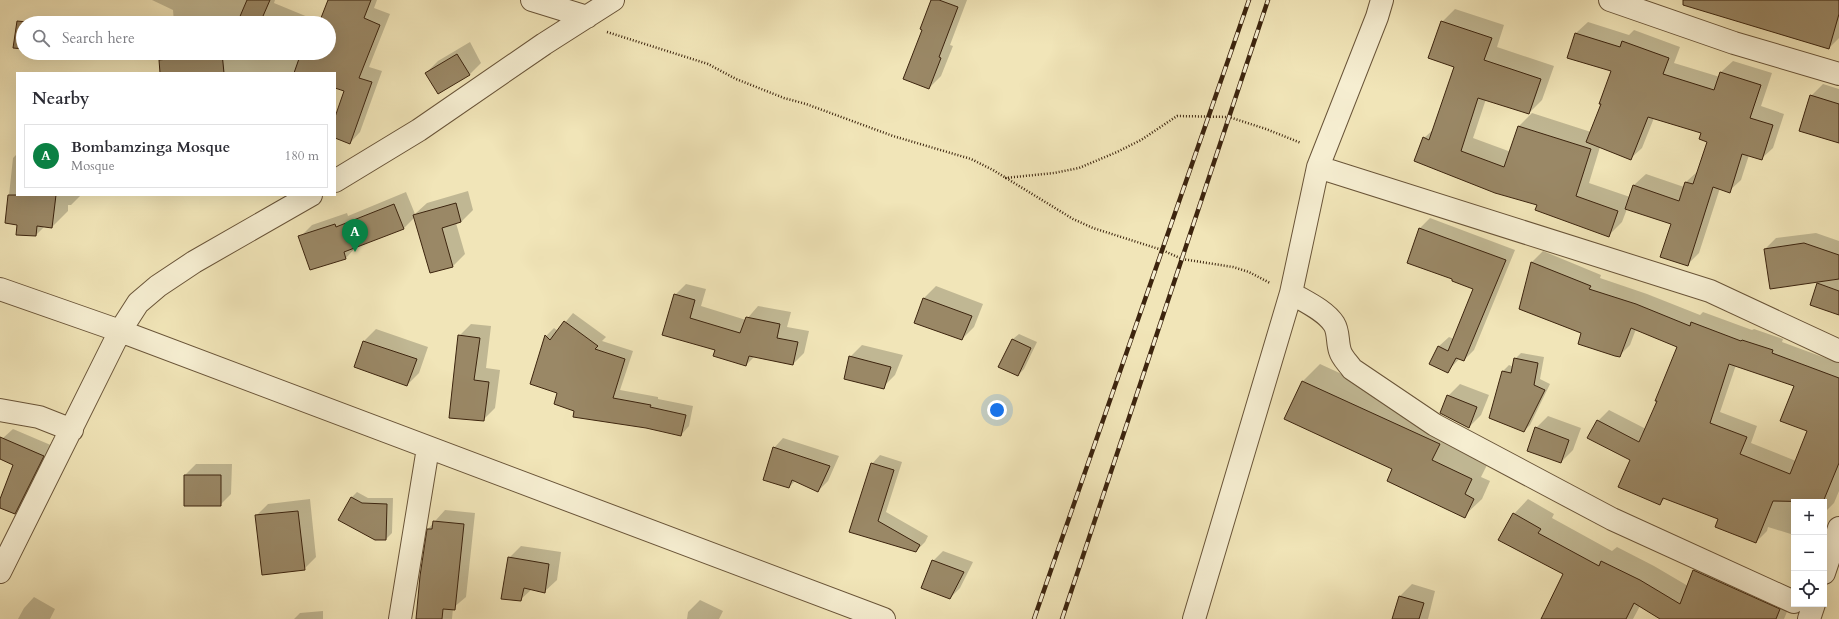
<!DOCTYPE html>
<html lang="en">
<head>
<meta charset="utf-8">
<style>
	body { margin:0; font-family:Cardo,serif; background:#f7f7f7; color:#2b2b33 }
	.controls { position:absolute; right:12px; bottom:12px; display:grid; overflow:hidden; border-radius:0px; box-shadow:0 4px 16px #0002 }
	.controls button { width:36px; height:36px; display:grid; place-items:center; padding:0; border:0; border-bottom:1px solid #e1e1e2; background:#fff; color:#2b2b33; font:20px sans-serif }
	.you { position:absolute; left:997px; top:410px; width:14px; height:14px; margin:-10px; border:3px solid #fff; border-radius:50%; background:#1a73e8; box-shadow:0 0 0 6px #1a73e833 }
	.badge { display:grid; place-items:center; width:26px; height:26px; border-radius:50%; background:#0b8043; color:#fff; font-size:13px; font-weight:700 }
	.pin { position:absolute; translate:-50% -33px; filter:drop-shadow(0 1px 2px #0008) }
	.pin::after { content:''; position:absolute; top:21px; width:14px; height:12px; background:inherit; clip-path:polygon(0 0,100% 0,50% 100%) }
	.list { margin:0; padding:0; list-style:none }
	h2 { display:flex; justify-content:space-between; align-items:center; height:52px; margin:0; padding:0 16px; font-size:17px }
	h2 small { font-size:13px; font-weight:400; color:#7c7c81 }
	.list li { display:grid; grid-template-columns:26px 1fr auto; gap:12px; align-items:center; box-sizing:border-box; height:64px; margin:0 8px 8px; padding:0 8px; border:1px solid #e1e1e2; border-radius:0px }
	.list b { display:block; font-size:15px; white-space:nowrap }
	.list p { margin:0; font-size:13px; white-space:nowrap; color:#7c7c81 }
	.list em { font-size:13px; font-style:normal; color:#7c7c81 }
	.icon { flex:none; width:22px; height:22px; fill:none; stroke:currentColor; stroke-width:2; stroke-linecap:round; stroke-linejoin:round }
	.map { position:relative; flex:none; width:1839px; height:619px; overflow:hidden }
	.search { position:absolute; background:#fff; box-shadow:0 4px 16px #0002; left:16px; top:16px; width:320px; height:44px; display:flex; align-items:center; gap:10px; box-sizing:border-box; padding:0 14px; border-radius:22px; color:#7c7c81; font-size:15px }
	.panel { position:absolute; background:#fff; box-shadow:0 4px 16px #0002; left:16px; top:72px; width:320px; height:124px; border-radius:0px }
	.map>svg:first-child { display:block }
	.shadow { fill:#0003; fill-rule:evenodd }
	.building { fill:#9a8866; stroke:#3c240e; fill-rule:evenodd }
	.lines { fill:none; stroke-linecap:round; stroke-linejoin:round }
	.minor-casing { stroke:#695438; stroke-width:24 }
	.path { stroke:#3c240e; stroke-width:2.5; stroke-dasharray:1 2; stroke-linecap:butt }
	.minor { stroke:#f6eed1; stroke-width:22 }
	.rail-casing { stroke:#3c240e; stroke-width:4.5 }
	.rail { stroke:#f6eed1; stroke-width:3; stroke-dasharray:9; stroke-linecap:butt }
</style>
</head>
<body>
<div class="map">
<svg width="1839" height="619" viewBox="0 0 1839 619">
	<rect width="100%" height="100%" fill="#f1e5b8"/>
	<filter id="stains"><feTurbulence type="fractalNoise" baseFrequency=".005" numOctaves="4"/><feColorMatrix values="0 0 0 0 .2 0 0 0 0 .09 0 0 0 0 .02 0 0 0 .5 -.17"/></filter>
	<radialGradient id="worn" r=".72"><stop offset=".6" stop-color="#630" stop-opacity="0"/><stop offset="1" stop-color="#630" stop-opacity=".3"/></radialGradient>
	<path class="shadow" d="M152,0h123l-1,3 46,19 9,-22h48l-3,8 16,6 -21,53 13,4 -22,61 -10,11 -15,-6v-17l10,-30 -10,-3v-14h-159l-3,-20h156v-30h-155l-1,-13z
		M931,0h36l-17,45 3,1 -12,30 -12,12 -6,-59 -2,-1z
		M1693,0h146v38l-10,10z
		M1455,9l49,16 -7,22 57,19 -12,34 -13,13 -43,-14 -13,39 38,14 8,-26 13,-13 59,19 21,-61 -43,-14 7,-24 12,-11 41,13 5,-5 46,17 -6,16 46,14 1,-5 12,-11 39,12 -11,33 23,8 -11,34 -12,11 -12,-4 -8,25 -12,11 -9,-3 -21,65 -12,12 -15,-41 -45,-15 -5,13 -13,13 -71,-30 -114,-67 10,-9 21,-63 -13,-44zM1654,118l48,14 6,9 -10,30 -12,11 -2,5 -38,-13 -12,11 -4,12 -41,-14 11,-36 30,12 12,-11z
		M470,42l11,21 -12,12 -43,-2 12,-12z
		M1823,84l16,5v53l-28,-46z
		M17,154v41h64l-10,10h-3v6l-16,16 -7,-1 -9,9 -18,-11 -12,-1 7,-65z
		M468,191l5,19 -12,12 -5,1 9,31 -12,12 -23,6 -15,-55 -11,11 -47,18 -11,12 -36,11 -10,-32 12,-12 35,-12 1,3 58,-24 9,22 12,-11z
		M1430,218l85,32 -41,100 -10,10 -4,-2 -12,13 -10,-24 11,-10 5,2 21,-50 -21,-11 -35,-49z
		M1816,233l23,8v73l-28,-10 8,-23 -54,-32 11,-11z
		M1543,251l58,24 -1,3 47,16 53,21 3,-3 49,18 2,-1 29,10 -1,3 57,21v128l-5,12 -7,7 -3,10v-18h-30v33l-26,-8 -1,4 -11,11 -37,-24 -53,-20 -7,6 -27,-44 -34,-39 11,-11 37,19 12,-28 21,-55 -43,-17 -6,16 -11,11 -36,-23 -63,-24 12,-47zM1736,365l59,20 13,46 -12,30 -45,-18 6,-17 -37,-14z
		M686,284l20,5 -5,17 45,14 12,-14 33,6 -4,15 22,4 -5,22 -11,11 -38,-8 -9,9 -30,-15 -53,-16 12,-39z
		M936,286l47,18 -9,23 -12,12 -38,-41z
		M573,313l33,24 -4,4 31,10 -13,39 38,7v2l35,7 -4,20 -8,9 -106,-25 -16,-18 -13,-56 8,-8 4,3z
		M471,324l20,2 -5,42 14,2 -5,38 -12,12 -24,-84z
		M376,329l52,18 -9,26 -12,12 -52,-19 9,-25z
		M1019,334l18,8 -13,27 -6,6 -5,-36z
		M862,345l41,10 -8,20 -12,12 -33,-30z
		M1521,353l23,4 -4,22 10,5 -20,41 -6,6 -21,-60 6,-6 5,2 1,-8z
		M1320,364l137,63 32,34 -8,16 9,4 -8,18 -18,17 -70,-48 -91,-87z
		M1460,384l29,11 -8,20 -12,12 -21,-31z
		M1548,416l33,12 -8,22 -12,12 -25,-34z
		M13,429l40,17 -29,57 -9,10 -15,-6v-5l15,-38 -15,-6v-12l3,-8z
		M783,438l56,18 -11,25 -10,10 -23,-10 -6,6 -15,-39z
		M880,455l22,7 -16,50 42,24 -3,6 -9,9 -66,-20 22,-67z
		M196,464h36l-1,30 -11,11h-35v-30z
		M357,492l11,6h25l-1,35 -6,6 -35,-41z
		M310,499l6,58 -12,12 -48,-53 12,-12z
		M1528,499l26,15 -2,4 60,33 5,-4 37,19 34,20 6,-16 14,-14 86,39 -10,24h-122l-22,-13 -7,13h-90l21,-45 -50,-60z
		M445,510l30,3 -9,84 -13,11 -1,11h-35l11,-90z
		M521,546l40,6 -4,28 -13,12 -12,-3 -12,11 -11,-42z
		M943,551l30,11 -13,26 -10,10 -17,-37z
		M1412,584l23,7 -7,28h-35l7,-23z
		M34,597l21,12 -5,10h-32l6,-11z
		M700,600l23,11 -4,8h-32l1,-7z
		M323,611v8h-29l6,-6z"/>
	<path class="building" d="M247,0h23l-10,23h-17l-5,-2z
		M328,0h43l-7,18 16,7 -21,53 13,4 -22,62 -15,-6v-21l9,-26 -9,-3v-15h-41l7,-20h28v-30h-10z
		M931,0h8l19,7 -19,50 2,1 -12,31 -26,-10 19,-49 -2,-1z
		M1683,0h156v14l-10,35 -146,-44z
		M17,21l20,2h-14v26l-10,-1z
		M1441,21l51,17 -8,22 57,19 -12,35 -51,-16 -17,53 43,16 14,-41 73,23 -15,47 42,15 -9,26 -74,-27 2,-5 -42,-12 -81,-32 9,-24 6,3 25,-73 -26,-9z
		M1575,33l45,14 2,-6 47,17 -6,16 51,16 6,-18 41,13 -11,33 23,7 -11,35 -20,-6 -12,39 -17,-6 -25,79 -28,-9 11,-33 -46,-15 8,-24 46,16 6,-19 8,2 14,-42 -8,-3 2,-6 -53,-16 -17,43 -45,-18 15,-38h-2l12,-33 -44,-13z
		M222,53l2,20h-64l-1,-13z
		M457,54l13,21 -32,19 -13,-21z
		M1810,95l29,9v39l-40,-12z
		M8,195h48l-4,33 -15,-2 -1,10 -20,-1 1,-10 -12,-2z
		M456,203l5,19 -19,6 11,39 -23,6 -17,-58z
		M394,204l10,25 -60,23 2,7 -36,11 -12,-34 37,-12 1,3z
		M1419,228l87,32 -42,101 -8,-3 -8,15 -19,-9 9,-18 10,5 25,-62 -21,-8v-2l-45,-16z
		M1804,243l35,12v24l-69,10 -6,-40z
		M1531,262l60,24 -2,3 47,15 54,22 1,-4 50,19 1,-1 31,10 -1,3 67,25v85l-16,39 -50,-1 -17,42 -41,-16 3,-8 -55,-21 -3,7 -42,-18 12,-27 -43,-22 10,-18 42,22 18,-41h-2l22,-54 -46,-19 -11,29 -5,-1 -37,-12 3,-11 -62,-24zM1729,364l65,22 -14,35 27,10 -17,43 -50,-20 7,-17 -37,-14z
		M1817,283l22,8v24l-29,-10z
		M674,294l21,6 -5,18 50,15 6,-16 34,7 -3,14 21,4 -5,23 -44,-9 -3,10 -33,-10 2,-6 -53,-15z
		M923,298l49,18 -10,24 -48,-17z
		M564,321l34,25 -3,3 30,10 -12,39 38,7 -1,2 36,8 -5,21 -35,-8 -73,-11 1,-6 -20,-7 3,-11 -27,-9 15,-49 5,5z
		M458,335l22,3 -6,42 15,2 -5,39 -35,-3z
		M1012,339l19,9 -13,28 -20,-9z
		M363,341l54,18 -10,27 -53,-19z
		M849,356l42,11 -7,22 -40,-10z
		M1514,358l24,5 -4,22 11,5 -21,42 -35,-14 13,-47 9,2z
		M1302,381l138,63 -8,16 40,19 -7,15 9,5 -9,19 -78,-37 5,-12 -108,-50z
		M1447,395l30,12 -8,21 -29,-15z
		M1535,427l34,13 -8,23 -34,-12z
		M0,437l44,19 -29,58 -15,-6v-9l13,-34 -13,-6z
		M773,447l57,19 -12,26 -26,-12 -3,8 -26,-8z
		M871,463l23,7 -16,51 42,24 -4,7 -67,-20z
		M184,475h37v31h-37z
		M351,497l11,6 25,1 -1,36h-11l-37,-20z
		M298,511l7,59 -43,5 -7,-60z
		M1513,513l28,16 -3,4 61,33 2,-5 39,19 40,24 13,-34 87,39 -4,10h-116l-26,-16 -8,16h-85l22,-45 -65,-34z
		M433,521l31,3 -9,86 -12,-1 -1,10h-26l4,-43 7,-47h5z
		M508,557l41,7 -4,29 -21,-5 -3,13 -20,-2z
		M932,560l32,12 -14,27 -29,-11z
		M1399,596l25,7 -5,16h-27z"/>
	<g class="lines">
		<g class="minor-casing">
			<path id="minor" d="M532,0l55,17
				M1610,0l124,43 105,31
				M1318,167l392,124 129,60
				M335,181l84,-51 125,-86 69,-44
				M0,289l120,42 764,288
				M1291,293c13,8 34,17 43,31 5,8 3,18 6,27 2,7 8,12 12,18l83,56 177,94 182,83
				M0,410l39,7 33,13
				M0,572l120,-241 18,-28 20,-17 36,-24 117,-67
				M1824,573l15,-45
				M400,619l28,-171
				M1194,619l97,-326 27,-126 59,-150 5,-17
				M1809,619l5,-15"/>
		</g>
		<path class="path" d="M607,32l101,32 28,15 48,19 22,6 87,32 78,23 22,11 80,49 20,9 69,22 20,9 51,8 16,5 21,11
			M1005,178l49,-5 25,-5 38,-16 24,-12 36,-24 52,1 37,12 35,14"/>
		<use href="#minor" class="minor"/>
		<g class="rail-casing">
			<path id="rail" d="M1034,619l215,-619
				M1062,619l206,-619"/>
		</g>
		<use href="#rail" class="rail"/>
	</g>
	<rect width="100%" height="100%" filter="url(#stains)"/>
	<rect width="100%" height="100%" fill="url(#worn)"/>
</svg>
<div class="controls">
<button>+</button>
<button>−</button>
<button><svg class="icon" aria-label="locate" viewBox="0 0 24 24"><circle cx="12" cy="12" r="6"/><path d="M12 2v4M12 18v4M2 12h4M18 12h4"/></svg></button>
</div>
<div class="you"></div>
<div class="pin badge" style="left:355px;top:252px">A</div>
<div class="search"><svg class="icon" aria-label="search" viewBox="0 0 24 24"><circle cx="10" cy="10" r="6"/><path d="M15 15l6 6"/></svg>Search here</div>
<section class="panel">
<h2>Nearby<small></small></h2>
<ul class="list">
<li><span class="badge">A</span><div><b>Bombamzinga Mosque</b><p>Mosque</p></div><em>180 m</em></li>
</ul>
</section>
</div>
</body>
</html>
